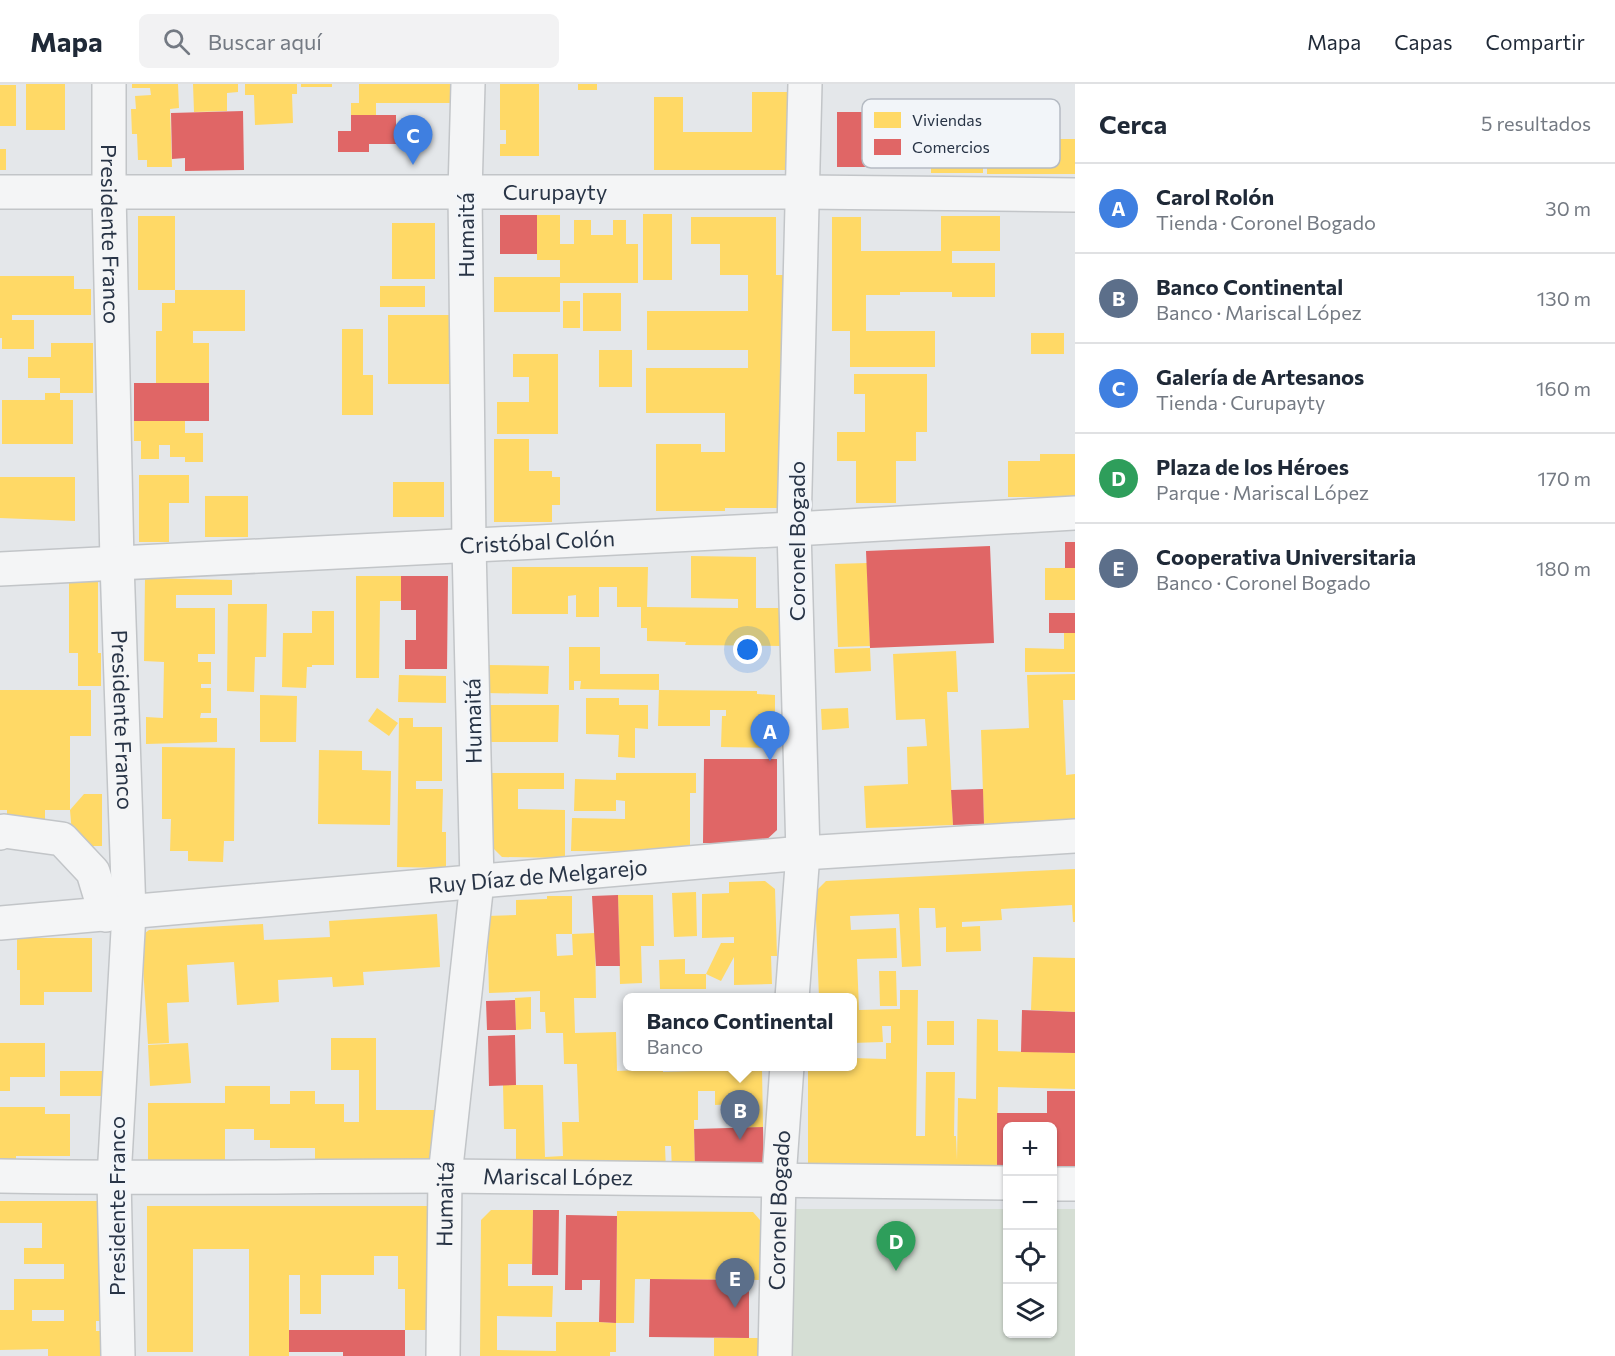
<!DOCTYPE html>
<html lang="es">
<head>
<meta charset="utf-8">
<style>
	body { margin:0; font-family:Commissioner,sans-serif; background:#f2f2f3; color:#1f2937 }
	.controls { position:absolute; right:18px; bottom:18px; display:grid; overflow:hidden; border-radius:9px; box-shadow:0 2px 4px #0004 }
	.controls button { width:54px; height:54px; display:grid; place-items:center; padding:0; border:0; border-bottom:2px solid #e0e1e3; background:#fff; color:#1f2937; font:30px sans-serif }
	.you { position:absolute; left:748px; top:566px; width:21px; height:21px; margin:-15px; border:4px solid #fff; border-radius:50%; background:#1a73e8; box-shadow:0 0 0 9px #1a73e833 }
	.badge { display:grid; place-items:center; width:39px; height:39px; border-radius:50%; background:#ea580c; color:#fff; font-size:20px; font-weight:700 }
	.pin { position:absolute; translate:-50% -50px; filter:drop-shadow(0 2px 3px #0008) }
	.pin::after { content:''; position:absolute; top:32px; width:21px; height:18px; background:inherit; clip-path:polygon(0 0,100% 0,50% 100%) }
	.popup { position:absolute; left:623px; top:909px; width:234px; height:78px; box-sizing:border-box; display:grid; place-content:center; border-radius:9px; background:#fff; filter:drop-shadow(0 2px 4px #0005); font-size:20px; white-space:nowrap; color:#747a83 }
	.popup b { font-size:22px; color:#1f2937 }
	.popup::after { content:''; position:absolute; left:50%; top:100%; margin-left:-12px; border:12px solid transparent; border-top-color:#fff }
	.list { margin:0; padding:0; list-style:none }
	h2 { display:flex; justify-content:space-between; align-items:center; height:78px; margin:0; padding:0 24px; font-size:26px }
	h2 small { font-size:20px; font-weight:400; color:#747a83 }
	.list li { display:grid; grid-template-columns:39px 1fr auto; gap:18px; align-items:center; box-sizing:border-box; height:90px; padding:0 24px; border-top:2px solid #e0e1e3 }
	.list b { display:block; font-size:22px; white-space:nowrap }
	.list p { margin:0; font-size:20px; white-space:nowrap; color:#747a83 }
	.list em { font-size:20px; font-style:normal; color:#747a83 }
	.icon { flex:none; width:33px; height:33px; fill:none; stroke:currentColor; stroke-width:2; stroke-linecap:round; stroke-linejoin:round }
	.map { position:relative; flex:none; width:1075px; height:1272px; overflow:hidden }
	header { display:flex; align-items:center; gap:36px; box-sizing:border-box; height:84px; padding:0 30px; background:#fff; border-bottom:2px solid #e0e1e3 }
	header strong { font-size:28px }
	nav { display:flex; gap:33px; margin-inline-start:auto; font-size:21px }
	.search { width:420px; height:54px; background:#f2f2f3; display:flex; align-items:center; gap:15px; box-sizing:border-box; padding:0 21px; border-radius:9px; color:#747a83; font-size:22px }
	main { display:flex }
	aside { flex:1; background:#fff }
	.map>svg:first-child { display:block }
	.green { fill:#d5ded4 }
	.homes { fill:#ffd966; fill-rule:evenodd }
	.shops { fill:#e06666 }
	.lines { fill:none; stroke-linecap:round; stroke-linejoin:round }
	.minor-casing { stroke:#c2c5c8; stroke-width:36 }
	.minor { stroke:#f4f5f6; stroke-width:33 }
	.labels { text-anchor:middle; stroke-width:6; stroke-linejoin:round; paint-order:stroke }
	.street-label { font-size:22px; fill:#283446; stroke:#f2f5f9 }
	.key { fill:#f2f5f9; stroke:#b5bbc3; stroke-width:1.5 }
	.key-label { font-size:16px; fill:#283446 }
</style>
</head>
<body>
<header>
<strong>Mapa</strong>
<div class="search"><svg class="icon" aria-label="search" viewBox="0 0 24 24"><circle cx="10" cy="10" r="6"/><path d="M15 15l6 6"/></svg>Buscar aquí</div>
<nav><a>Mapa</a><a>Capas</a><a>Compartir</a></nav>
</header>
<main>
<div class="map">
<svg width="1075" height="1272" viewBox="0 0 1075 1272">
	<rect width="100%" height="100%" fill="#e4e7ea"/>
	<path class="green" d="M787,1125h220l1,125h44l1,-125h22v147h-292z"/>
	<path class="homes" d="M26,0h39v46h-39z
		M132,0h46l1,24 -9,1 2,58h-25v-7h-9l-1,-26h-5l-1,-25h5l-1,-13 16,-1 -1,-7h-18z
		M193,0h45v8l-11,1v18l-33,1z
		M245,0h52v10h-5l1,29 -38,2 -1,-30h-9z
		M301,0h31v3h-31z
		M359,0h95v19h-78v12h-25v-12h8z
		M500,0h39v72h-39v-12h6v-14h-6z
		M578,0h19v6h-19z
		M0,1h16v41h-16z
		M752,8h35v78h-133v-73h29v35h69z
		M921,22h62v67h-52v-48h-10z
		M987,55h88v35h-88z
		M0,65h6v21h-6z
		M643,130h29v66h-29z
		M537,131h23v29h14v-24h17v15h22v-15h13v24h12v39h-78v29h-66v-35h66v-17h-23z
		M138,132h37v74h-37z
		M941,132h59v35h-48v12h43v34h-43v-5h-52v3h-34v36h69v36h-85v-36h-18v-114h29v34h80z
		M691,133h85v58h8l-1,233h-58v3h-69v-67h45v8h24v-39h-79v-45h102v-18h-101v-39h101v-36h-28v-31h-29z
		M392,139h43v56h-43z
		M0,192h74v13h17v26h-79v5h22v29h-32v-11h-2z
		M380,202h45v21h-45z
		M175,206h70v41h-52v12h16v40h-53v-52h6v-28h13z
		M583,209h38v38h-38z
		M563,217h17v27h-17z
		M388,231h65v69h-65z
		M342,245h21v46h10v40h-31z
		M1031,249h33v21h-33z
		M51,259h42v50h-33v-15h-32v-21h23z
		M599,266h33v37h-33z
		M513,270h45v80h-61v-32h32v-25h-16z
		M854,290h73v58h-11v29h-20v42h-40v-42h-19v-29h28v-38h-11z
		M45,309h15v7h13v44h-71v-44h43z
		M134,337h51v12h18v29h-18v-5h-15v-12h-11v14h-18v-18h-7z
		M494,355h35v32h23v6h8v28h-8v17h-58z
		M1040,370h35v43h-67v-36h32z
		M139,391h50v28h-20v39h-30z
		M0,393h75v44l-75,-3z
		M393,398h51v35h-51z
		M205,412h43v41h-43z
		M691,472l65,1v51h27v38l-98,-1 1,-3 -39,-1v-13h-6v-21h-24v-20h-18v30h-23v-22l-8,1v18h-56v-47h136l-1,40 91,1v-9l-47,-1z
		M867,479l3,83 -32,1 -3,-83z
		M1045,484h30v32h-30z
		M356,492h45v25h-21l-1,77h-23z
		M145,494l87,2v15h-56v13h39v46h-17v8h13v22h-10v4h10v25h-10l-1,5h17v24l-71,2v-27l17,1 1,-56 -20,-1z
		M69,498h29v71h3v33h-23v-33h-9z
		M228,520h39l-1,53h-11l-1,35 -27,-1z
		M312,527h22v54h-22v2h-5l-1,21 -24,-1 1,-54h29z
		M1064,549h11v39h-50v-24l39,1z
		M569,563h31v27h59v16l-79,-1 1,-8h-7v9h-5z
		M870,564l1,23 -36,2 -1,-24z
		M956,567l2,41h-11l6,133 -87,3 -2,-42 44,-2 -1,-37 20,-1 -2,-27 -29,1 -3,-66z
		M487,581l62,1 -1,28 -62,-1z
		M1075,590v26h-12l3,75 9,-1v46l-91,4 -3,-94 48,-2 -2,-53z
		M399,591l47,1v27l-48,-1z
		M0,606h91v46h-21v74h-25v14h-38v-14h-7z
		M659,606l98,1v3l18,1v53l-54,-1 1,-31h4v-6h-16v16h-52z
		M260,611l37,1 -1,46h-36z
		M586,614h33v7h29v24l-13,-1v30l-17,-1 1,-22 -33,-1z
		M488,621h71l-1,37h-70z
		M377,624l21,15 -9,13 -21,-15z
		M848,624l1,20 -27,2 -1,-21z
		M399,634h14v9h29v54h-26v8h27l-1,43h4v36l-49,-1z
		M162,663l73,1 -1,93h-10l-1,21 -35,-1v-10h-18l1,-32h-9z
		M319,666l43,1v19l29,1 -1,54 -72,-1z
		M491,689h73v16h-46v20l47,1v48l-63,-1 -11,-11z
		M616,689h80v20h-6v59l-119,-1 1,-33 53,1v-18l-9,-1v11h-42l1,-32 41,1z
		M84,710h18v52h-17l-13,-12 -2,-24z
		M1075,785v53h-2l-1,-17 -71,4 1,11 -40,2v5l18,-1 1,25 -35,1v-25l-10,1 -1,-20h-16l2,58 -19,1 -3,-53 -49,2 1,14 45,-2 1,30 -40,1 2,51 41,-1v-19h18l-2,146h9l1,-64h29l-1,64h2l1,24 1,-62 18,1 1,-80 21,1v31l77,2v36l-77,-2 -1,81 -189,-2v-100h44v-8l34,1v-16h5v-17h-9l1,16 -31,1v-45h-33l-4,-106 11,-11z
		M765,797l10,8 2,67h-6l1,28 -38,1v-28l-13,24 -15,-7 15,-31h13v-6l-32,1v-44l27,-1v-11z
		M696,808l1,44 -23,1 -2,-44z
		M618,811h35l1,51h-13l1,37 -22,1z
		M547,812h25v38h-16l1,22 16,-1 -1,-21 23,-1 1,65h-22l1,35 41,-1 1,39 46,-2v3l99,-3 1,58 -29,1 -1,-24 -18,1v-14h-17v29h-4l1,49 -23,1 -1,-24h-6l1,25h-150v-42h-12l-1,-44h40l2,72 18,-1 -1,-34h17l-2,-58h-13l-1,-31h-17l-1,-21h-5v-21l-51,2 -2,-77 29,-1v-15l31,-1z
		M437,830l3,53 -77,5 1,13 -31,2 -1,-10 -54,3 1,22 -42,3 -3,-43 -47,3 2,37 -22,1 2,40 -21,1 -7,-108 8,-6 114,-6 1,16 66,-3 -1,-16z
		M17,854h75v54h-48v13h-24v-35h-3z
		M1033,873l42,1v54l-44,-2z
		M685,875v15h21v15h-46l-1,-29z
		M879,887h17l1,35h-17z
		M769,910v4h-44v-3z
		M531,913v32l-15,1 -1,-32z
		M927,937h27v24h-27z
		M331,954h45v72h65l-8,57h-118v-19h-45v-8h-16v-11h-29v44h-77v-70h77v-17h45v18h20v-13h25v13h29v18h15v-52h-28z
		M0,959h45v34h-35v14h-10z
		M188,959l3,40 -41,3 -2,-41z
		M60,987h45v25h-45z
		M0,1023h45v7h25v42h-54v4h-16z
		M0,1117h107v120h-11v10h11v25h-59v-7l-48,1v-40h14v-31h50v-15h-40v-16h18v-25h-42zM32,1226h32v11h-32z
		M147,1122h282l12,124h-36v-41h-7v-33h-24v19h-53v39h-21v-39h-11v81h-40v-107h-56v103h-46z
		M491,1126h42l-1,54h-24v22h45l-1,31 -55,-1v34l59,1v-29h43l17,1v29h-6v4h-130l1,-136z
		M617,1127l136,1 7,8v60l-125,-1 -1,44h-18z
		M714,1254h48v18h-48z"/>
	<path class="shops" d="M243,27l1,59 -59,1v-13l-13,1 -1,-46z
		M837,28h51v22h34v33h-85z
		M351,31h45v29h-27v8h-31v-21h13z
		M500,131h37v39h-37z
		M134,299h75v38h-75z
		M1065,458h10v26h-10z
		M990,462l4,97 -124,5 -4,-97z
		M401,492h47l-1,93h-42v-29h11v-30h-15z
		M1049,529h26v20h-26z
		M704,675h73v71l-14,13h-60z
		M983,705l1,35 -31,1 -2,-35z
		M618,811l2,71h-24l-4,-70z
		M515,916l1,30h-29l-1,-29z
		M1022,926l53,2v41l-54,-1z
		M515,951l1,50 -27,1 -1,-50z
		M1047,1007h28v78h-23v-43h-44v42h-11v-55h50z
		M763,1043l1,41 -69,1 -1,-40z
		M533,1126h26l-1,65h-26z
		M566,1131l51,1 -1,107 -17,-1 1,-42h-18v10h-17z
		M650,1195l99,1v58l-100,-1z
		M289,1246h116v26h-62v-4h-54z"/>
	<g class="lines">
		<g class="minor-casing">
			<g id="minor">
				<path id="s1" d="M109,0v108l8,371 12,350 -15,265 4,178"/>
				<path id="s2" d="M0,108h803l272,3"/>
				<path id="s3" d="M0,485l794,-40 281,-16"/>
				<path d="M0,749l4,-2 58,8 31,33 13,43"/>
				<path id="s4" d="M0,839l803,-70 272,-17"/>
				<path d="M792,914l11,-145 -9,-324 11,-445"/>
				<path id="s5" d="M0,1092c149,3 297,0 446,0 187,1 374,3 562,7"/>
				<path d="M1052,1100h23"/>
				<path id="s6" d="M443,1272l2,-180 32,-294 -8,-336 -4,-354 3,-108"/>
				<path id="s7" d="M775,1272l4,-178 8,-112"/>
			</g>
		</g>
		<use href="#minor" class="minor"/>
	</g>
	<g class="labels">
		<g class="street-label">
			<text dy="8" stroke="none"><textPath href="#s2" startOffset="555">Curupayty</textPath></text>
			<text dy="8" stroke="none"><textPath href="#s1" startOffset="150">Presidente Franco</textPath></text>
			<text transform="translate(466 151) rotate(-90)" y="8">Humaitá</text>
			<text transform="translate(797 457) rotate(-90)" y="8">Coronel Bogado</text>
			<text dy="8" stroke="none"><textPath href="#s3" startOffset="538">Cristóbal Colón</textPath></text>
			<text dy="8" stroke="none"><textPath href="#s1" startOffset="636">Presidente Franco</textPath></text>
			<text transform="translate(473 637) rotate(-91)" y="8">Humaitá</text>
			<text dy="8" stroke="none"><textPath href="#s4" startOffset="540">Ruy Díaz de Melgarejo</textPath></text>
			<text dy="8" stroke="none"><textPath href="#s5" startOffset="558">Mariscal López</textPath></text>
			<text dy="8" stroke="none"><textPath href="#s6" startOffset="152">Humaitá</textPath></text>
			<text transform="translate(117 1122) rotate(-90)" y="8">Presidente Franco</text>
			<text dy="8" stroke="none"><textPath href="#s7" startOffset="146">Coronel Bogado</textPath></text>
		</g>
	</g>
	<rect x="862" y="15" width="198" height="69" rx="9" class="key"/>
	<rect x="874" y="28" width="27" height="16" fill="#ffd966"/>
	<rect x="874" y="55" width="27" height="16" fill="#e06666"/>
	<g class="key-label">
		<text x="912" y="42">Viviendas</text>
		<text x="912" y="69">Comercios</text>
	</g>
</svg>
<div class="controls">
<button>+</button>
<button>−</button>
<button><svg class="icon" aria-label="locate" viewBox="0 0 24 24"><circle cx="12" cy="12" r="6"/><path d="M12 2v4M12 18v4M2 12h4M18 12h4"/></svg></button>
<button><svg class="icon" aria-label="layers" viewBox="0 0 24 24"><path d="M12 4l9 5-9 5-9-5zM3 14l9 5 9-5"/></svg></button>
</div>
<div class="you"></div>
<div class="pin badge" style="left:770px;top:677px;background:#3f7fe0">A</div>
<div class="pin badge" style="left:740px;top:1056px;background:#5c6f8a">B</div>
<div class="popup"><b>Banco Continental</b>Banco</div>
<div class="pin badge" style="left:413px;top:81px;background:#3f7fe0">C</div>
<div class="pin badge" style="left:896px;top:1187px;background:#2e9e5b">D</div>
<div class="pin badge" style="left:735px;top:1224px;background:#5c6f8a">E</div>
</div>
<aside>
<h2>Cerca<small>5 resultados</small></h2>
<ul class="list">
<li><span class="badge" style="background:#3f7fe0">A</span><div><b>Carol Rolón</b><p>Tienda · Coronel Bogado</p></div><em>30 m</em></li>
<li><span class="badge" style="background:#5c6f8a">B</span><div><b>Banco Continental</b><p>Banco · Mariscal López</p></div><em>130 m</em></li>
<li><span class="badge" style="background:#3f7fe0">C</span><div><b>Galería de Artesanos</b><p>Tienda · Curupayty</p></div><em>160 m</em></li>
<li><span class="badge" style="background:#2e9e5b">D</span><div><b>Plaza de los Héroes</b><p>Parque · Mariscal López</p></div><em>170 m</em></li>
<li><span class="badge" style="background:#5c6f8a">E</span><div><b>Cooperativa Universitaria</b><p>Banco · Coronel Bogado</p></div><em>180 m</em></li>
</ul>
</aside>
</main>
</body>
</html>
